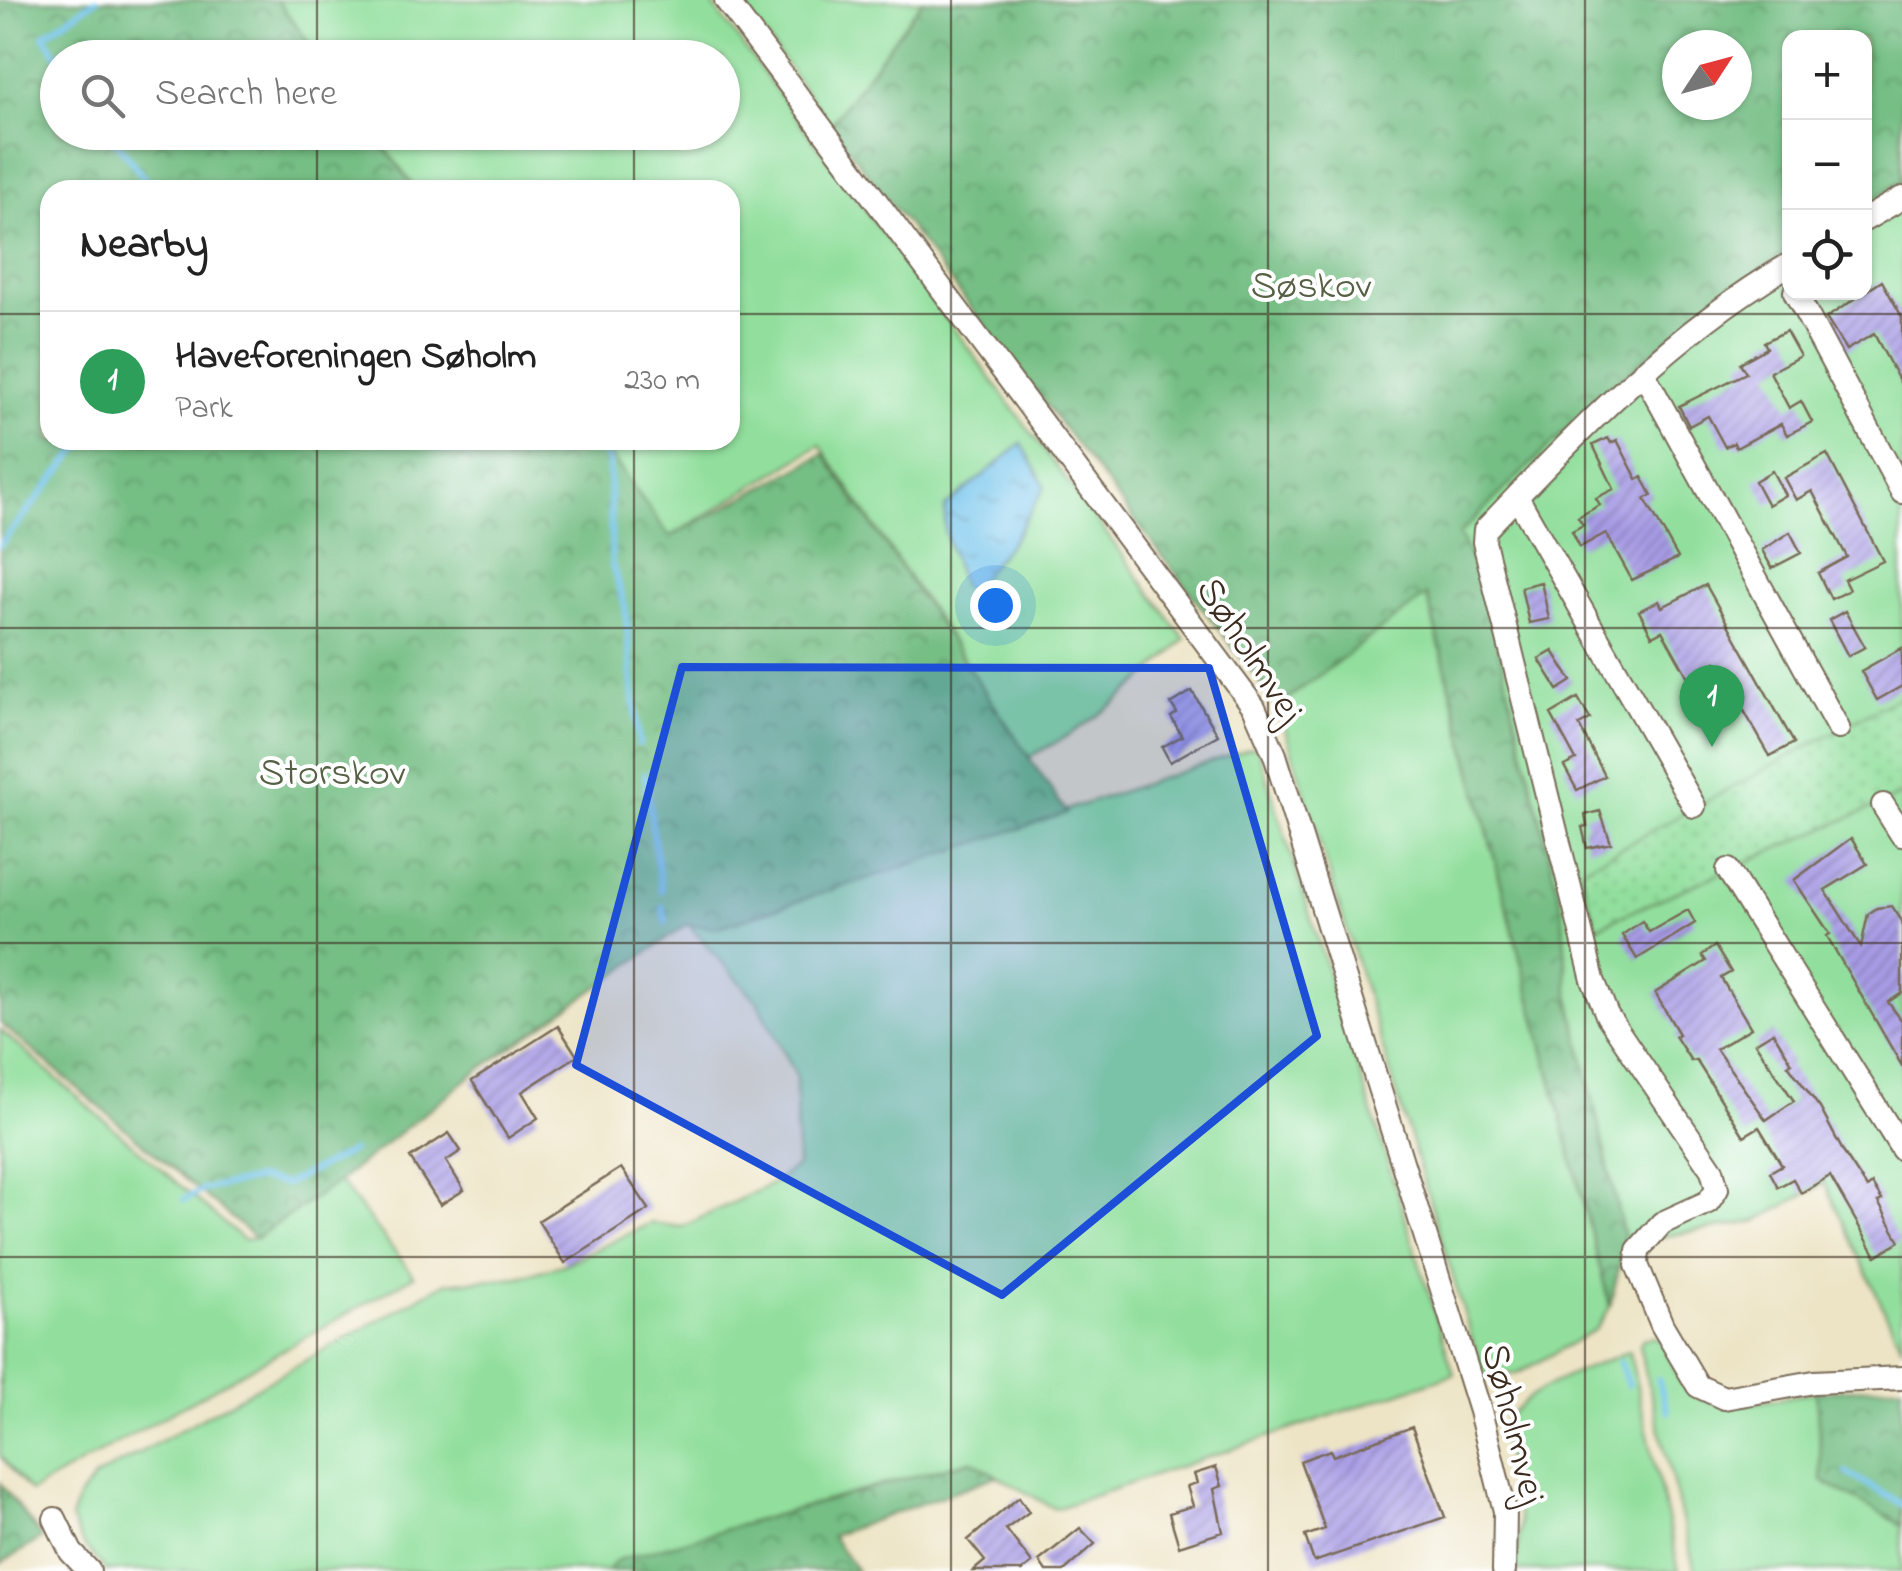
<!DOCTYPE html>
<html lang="en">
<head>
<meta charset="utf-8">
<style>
	body { margin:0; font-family:"Indie Flower",sans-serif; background:#f2f2f2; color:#222 }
	.controls { position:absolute; right:30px; top:30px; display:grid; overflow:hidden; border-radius:20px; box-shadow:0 2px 8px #0004 }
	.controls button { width:90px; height:90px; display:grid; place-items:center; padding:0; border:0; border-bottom:2px solid #e0e0e0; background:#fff; color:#222; font:50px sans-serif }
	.compass { position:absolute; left:1662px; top:30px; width:90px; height:90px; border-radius:50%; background:#fff; box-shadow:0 2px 8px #0004; rotate:54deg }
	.you { position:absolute; left:995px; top:605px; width:35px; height:35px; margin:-25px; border:8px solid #fff; border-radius:50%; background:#1a73e8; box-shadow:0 0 0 15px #1a73e833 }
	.badge { display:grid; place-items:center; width:65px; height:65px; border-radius:50%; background:#c8321e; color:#fff; font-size:32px; font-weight:700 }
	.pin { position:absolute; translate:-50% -82px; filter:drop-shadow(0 2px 5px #0008) }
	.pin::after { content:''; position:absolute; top:52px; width:35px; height:30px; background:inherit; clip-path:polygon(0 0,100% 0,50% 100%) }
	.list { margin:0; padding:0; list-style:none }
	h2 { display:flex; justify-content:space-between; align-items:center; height:130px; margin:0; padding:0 40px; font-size:42px }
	h2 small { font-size:32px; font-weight:400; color:#767676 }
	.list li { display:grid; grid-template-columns:65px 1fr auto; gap:30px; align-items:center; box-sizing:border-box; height:140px; padding:0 40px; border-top:2px solid #e0e0e0 }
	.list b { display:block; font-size:38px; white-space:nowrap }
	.list p { margin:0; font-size:32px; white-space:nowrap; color:#767676 }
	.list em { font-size:32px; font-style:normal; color:#767676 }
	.icon { flex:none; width:55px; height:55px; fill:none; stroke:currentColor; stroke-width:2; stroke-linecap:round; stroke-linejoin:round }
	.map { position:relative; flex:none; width:1902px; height:1571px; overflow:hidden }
	.search { position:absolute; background:#fff; box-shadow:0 2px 8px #0004; left:40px; top:40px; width:700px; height:110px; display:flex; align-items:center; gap:25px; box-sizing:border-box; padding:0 35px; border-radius:55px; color:#767676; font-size:38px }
	.panel { position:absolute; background:#fff; box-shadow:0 2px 8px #0004; left:40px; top:180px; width:700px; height:270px; border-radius:30px }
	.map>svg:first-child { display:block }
	.green { fill:#92df9d; stroke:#66845e; stroke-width:2.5 }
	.forest { fill:url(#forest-crowns); stroke:#587451; stroke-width:2.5; fill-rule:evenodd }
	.park { fill:url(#park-dots); stroke:#66845e; stroke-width:2.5 }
	.water { fill:url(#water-ripples); stroke:#557684; stroke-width:2.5 }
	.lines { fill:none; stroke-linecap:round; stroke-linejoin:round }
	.stream { stroke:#6fc2eb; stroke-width:6 }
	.building { fill:url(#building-hatch) }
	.minor-casing { stroke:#796b58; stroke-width:26 }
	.minor { stroke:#fff; stroke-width:22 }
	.marked { fill:#1d4ed8; fill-opacity:0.2; stroke:#1d4ed8; stroke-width:8; stroke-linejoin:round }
	.grid { fill:none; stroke:#3b2a1e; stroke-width:2.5; stroke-opacity:0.55 }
	.labels { text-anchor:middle; stroke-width:8; stroke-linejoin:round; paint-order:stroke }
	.park-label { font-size:40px; fill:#556044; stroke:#fff }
	.street-label { font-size:40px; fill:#3b2a1e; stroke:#fff }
</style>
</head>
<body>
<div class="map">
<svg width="1902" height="1571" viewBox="0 0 1902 1571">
	<defs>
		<pattern id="forest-crowns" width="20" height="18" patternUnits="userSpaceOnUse" patternTransform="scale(2.5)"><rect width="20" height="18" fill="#75be84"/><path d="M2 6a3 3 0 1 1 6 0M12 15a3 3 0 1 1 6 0" fill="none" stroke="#619b6b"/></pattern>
		<pattern id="park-dots" width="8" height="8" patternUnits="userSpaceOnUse" patternTransform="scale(2.5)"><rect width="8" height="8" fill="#92df9d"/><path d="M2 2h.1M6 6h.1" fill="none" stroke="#7fc087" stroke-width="1.8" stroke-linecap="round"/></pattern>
		<pattern id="water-ripples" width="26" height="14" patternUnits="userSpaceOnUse" patternTransform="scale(2.5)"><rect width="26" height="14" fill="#6fc2eb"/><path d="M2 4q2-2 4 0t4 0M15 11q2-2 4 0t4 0" fill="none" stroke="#5c9ebe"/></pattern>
		<pattern id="building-hatch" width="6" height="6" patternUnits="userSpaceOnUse" patternTransform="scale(2.5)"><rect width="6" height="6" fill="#a89be6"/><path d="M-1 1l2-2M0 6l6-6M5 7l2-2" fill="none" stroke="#8a7fba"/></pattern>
	</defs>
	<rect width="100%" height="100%" fill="#fff"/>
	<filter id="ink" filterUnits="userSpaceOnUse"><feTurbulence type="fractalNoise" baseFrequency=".01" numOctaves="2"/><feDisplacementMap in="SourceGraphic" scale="20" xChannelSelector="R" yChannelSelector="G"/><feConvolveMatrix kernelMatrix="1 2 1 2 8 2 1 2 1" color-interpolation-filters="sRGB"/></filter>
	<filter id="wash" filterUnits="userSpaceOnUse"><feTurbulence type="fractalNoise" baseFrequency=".0048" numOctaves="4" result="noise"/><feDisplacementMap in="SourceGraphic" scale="40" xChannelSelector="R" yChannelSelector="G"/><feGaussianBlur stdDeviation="2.25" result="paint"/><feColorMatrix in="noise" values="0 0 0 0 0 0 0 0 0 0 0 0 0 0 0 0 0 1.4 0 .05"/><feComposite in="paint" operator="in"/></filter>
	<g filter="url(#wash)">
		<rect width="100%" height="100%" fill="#ede4c5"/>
		<path class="green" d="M277,0h432l476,639c-51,52 -90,84 -156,118l-209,-312 -150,92 -71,-97h131v-250h-314l-42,-57 348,-1v-74l-403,-1z
			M739,0h184l-93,125z
			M1902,181v1167l-77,-165 -70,39 -130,20 -57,-252 -6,-81 -79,-324 -25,-51c106,-102 206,-205 331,-283l1,41h74l1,-88z
			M1426,594l184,713 -14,22 -79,45 -34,1 -205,-669z
			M1257,746l197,628 -399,135 -85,-49 -352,100 -11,11h-500l-24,-26 -12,-26 6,-18 17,-23 351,-195 74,-6 46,-13 86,-41 31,4 90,-43 25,-18 -1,-91 -38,-73 -70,-78 28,4z
			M0,1030l243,210 13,-2 83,-57 75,95 -384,216 -30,-36z
			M1656,1337c15,12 16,32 27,47 26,37 95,13 133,8l6,89 80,44v46h-207l-56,-225 4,-7z
			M1629,1351l50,220h-163l4,-47 -19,-93c18,-44 87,-61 128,-80z"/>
		<path class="forest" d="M0,0h277l42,57 -261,1v74l316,1 42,57h-366v250h549l71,97 154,-83 243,359 -351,115 -28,-4 -216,151 -133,106 -84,57 -255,-215z
			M923,0h979v181l-37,23 -1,-166h-74l-1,213c-125,78 -225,181 -330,283l24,51 79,324 6,81 57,252 -15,65 -183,-712 -149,111 -448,-581zM1677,45h60v60h-60z
			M1902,1385v140l-80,-44 -6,-89z
			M971,1460l26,16 -166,60 26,35h-250l10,-11z
			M0,1483l42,55 -42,26z"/>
		<path class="park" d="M1902,695v100l-306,132 -16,-57z"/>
		<path class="water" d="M1022,443l23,44 -32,53 -41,49 -9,-1 -18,-55v-26z"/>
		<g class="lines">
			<path class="stream" d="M59,58l-15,-23 52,-35
				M109,132l44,58
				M599,440l10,20 3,105 13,41 14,138
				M0,545l81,-99
				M645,774l16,117
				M663,907l3,15
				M184,1200l21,-11 54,-10 27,5 66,-33
				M1620,1362l8,23
				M1658,1379l10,33
				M1847,1473l55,31"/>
		</g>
		<g id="blocks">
			<path class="building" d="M1882,281l20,36v69l-28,-52 -28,16 -20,-32z
				M1786,331l14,25 -30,16 19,36 12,-7 11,21 -25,13 -6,-11 -45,24 -2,-5 -9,4 -17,-31 -19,10 -10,-20 67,-33 -6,-10 27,-15 -3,-6z
				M1608,438l3,5 6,-3 20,39 5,-2 10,18 -7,4 33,59 -46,22 -26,-47 -26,14 -8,-16 11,-6 -5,-8 22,-12 -4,-7 18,-9 -21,-44z
				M1827,454l56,107 -39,19 5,10 -18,9 -13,-26 29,-16 -35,-66 -16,9 -12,-22z
				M1772,471l13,24 -17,10 -13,-24z
				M1790,532l11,21 -29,15 -10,-18z
				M1541,582l8,37 -20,4 -8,-36z
				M1706,585l88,158 -24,13 -54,-94 -28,15 -26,-46 -10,5 -13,-25 20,-10 3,6z
				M1845,611l20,36 -17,9 -19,-36z
				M1902,648v38l-25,14 -16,-29z
				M1553,651l19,30 -14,9 -19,-31z
				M1192,691l26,44 -48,27 -8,-15 20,-11 -11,-19 6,-4 -6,-9z
				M1578,698l12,21 -11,6 26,51 -28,14 -13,-24 12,-6 -25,-46z
				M1600,811l11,32 -24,5 -5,-21 5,-1 -2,-11z
				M1851,838l16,26 -42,26 36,57 7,-33 9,-6 15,-2 10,15v72l-14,9 14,19v45l-75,-130 3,-2 -36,-54z
				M1688,910l7,13 -58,36 -15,-24 20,-14 7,11z
				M1715,946l16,26 -10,6 30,50 -35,21 50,71 28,-19 -39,-58 18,-11 19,31 -4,2 32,43 24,45 23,35 5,-4 10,16 -4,2 22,39 -24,15 -46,-80 -29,17 -8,-14 -15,8 -8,-15 12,-7 -23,-38 -15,9 -48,-76 -5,1 -16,-25 4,-2 -24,-41 51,-32 -4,-6z
				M558,1026l19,30 -55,36 16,26 -30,20 -36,-57z
				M449,1133l12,18 -15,10 18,29 -24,15 -30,-47z
				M621,1168l28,41 -84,54 -27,-42z
				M1412,1427l33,90 -131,45 -9,-26 20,-7 -25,-68 30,-11 3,6z
				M1216,1467l6,19 -8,3 9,43 -44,14 -10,-33 24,-7 -6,-20 10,-3 -3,-9z
				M1019,1497l10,15 -23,17 26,34 -10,8h-49l12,-10 -17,-21z
				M1080,1528l15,16 -31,27h-18l-7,-10z"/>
		</g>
	</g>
	<g filter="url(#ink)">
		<use href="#blocks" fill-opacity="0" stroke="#796b58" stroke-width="2.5"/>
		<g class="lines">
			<g class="minor-casing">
				<path id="minor" d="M726,0l528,707 21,48 205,656 25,100 -1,60
					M1864,220l38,-22
					M1790,264c-117,68 -213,169 -305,266l-1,12 109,438 14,35 105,155 5,19 -9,13 -46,21 -24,27 -1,15 25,60 36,61 26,12 90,-16 88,-4
					M1795,292l107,200
					M1643,372l195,356
					M1517,497l177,309
					M1883,805l19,30
					M1728,870l174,279
					M55,1519l16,33 18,19"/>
			</g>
			<use href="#minor" class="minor"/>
		</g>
	</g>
	<path class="marked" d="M682,667l527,1 108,368 -315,259 -426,-230z"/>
	<path class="grid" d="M317,0v58M634,0v58M951,0v1571M1268,0v1571M1585,0v1571M317,132v58M634,132v58M0,314h50M730,314h1172M317,440v1131M634,440v1131M0,628h1902M0,943h1902M0,1257h1902"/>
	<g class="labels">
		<g class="park-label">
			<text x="1311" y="297">Søskov</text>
			<text x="332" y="784">Storskov</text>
		</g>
		<g class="street-label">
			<text transform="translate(1252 649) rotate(57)" y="14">Søholmvej</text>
			<text transform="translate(1516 1423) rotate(76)" y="14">Søholmvej</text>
		</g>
	</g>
</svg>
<div class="controls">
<button>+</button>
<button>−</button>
<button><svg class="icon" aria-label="locate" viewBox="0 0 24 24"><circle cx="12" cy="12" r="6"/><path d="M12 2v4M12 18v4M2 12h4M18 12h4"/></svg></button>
</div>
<svg class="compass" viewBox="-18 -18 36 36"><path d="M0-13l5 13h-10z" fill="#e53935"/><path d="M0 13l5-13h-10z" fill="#767676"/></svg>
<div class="you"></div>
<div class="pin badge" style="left:1712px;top:747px;background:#2e9e5b">1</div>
<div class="search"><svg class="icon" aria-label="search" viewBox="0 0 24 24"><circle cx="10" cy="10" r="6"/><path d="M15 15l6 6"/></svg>Search here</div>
<section class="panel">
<h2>Nearby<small></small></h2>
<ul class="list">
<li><span class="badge" style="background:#2e9e5b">1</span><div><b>Haveforeningen Søholm</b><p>Park</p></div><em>230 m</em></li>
</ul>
</section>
</div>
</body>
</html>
